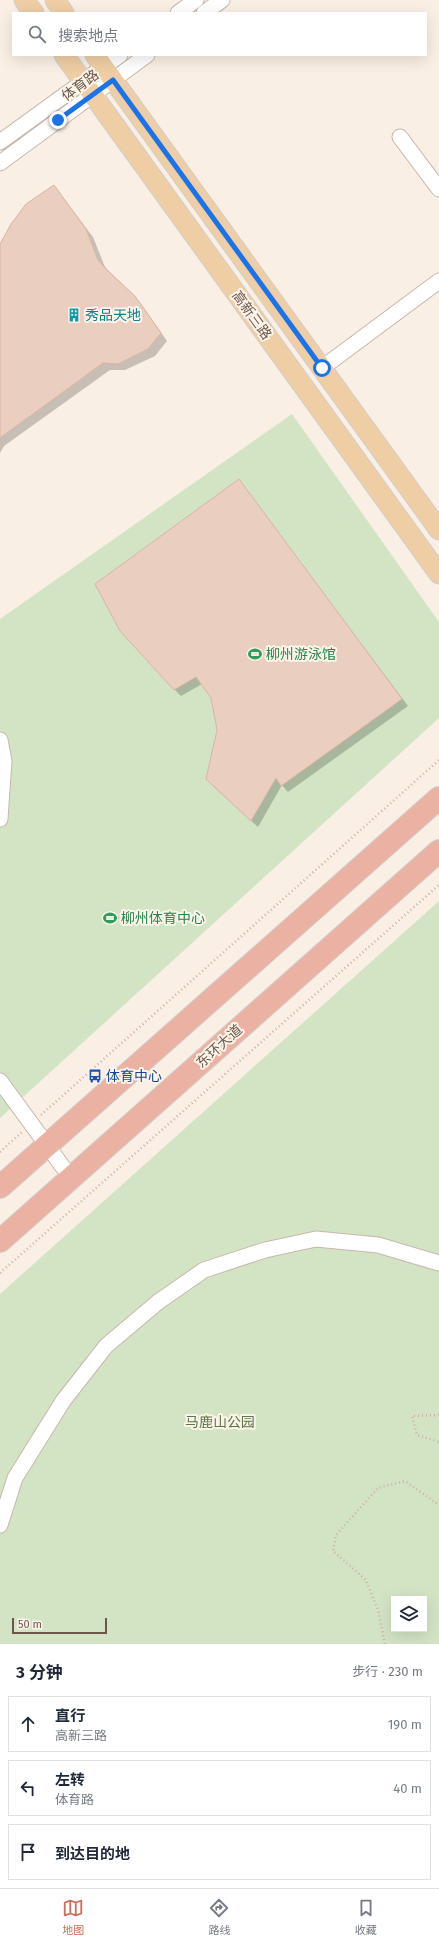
<!DOCTYPE html>
<html lang="zh">
<head>
<meta charset="utf-8">
<style>
	body { margin:0; font-family:"Fira Sans","Noto Sans SC",sans-serif; background:#f6f6f7; color:#1f2937 }
	.controls { position:absolute; right:12px; bottom:12px; display:grid; overflow:hidden; border-radius:0px; box-shadow:0 4px 16px #0002 }
	.controls button { width:36px; height:36px; display:grid; place-items:center; padding:0; border:0; border-bottom:1px solid #e0e1e3; background:#fff; color:#1f2937; font:20px sans-serif }
	.scale { position:absolute; left:12px; bottom:10px; width:95px; box-sizing:border-box; padding-left:4px; border:2px solid #6d574d; border-top:0; font-size:11px; line-height:14px; white-space:nowrap; color:#6d574d; -webkit-text-stroke:3px #fcf4e9; paint-order:stroke }
	.stop { position:absolute; width:12px; height:12px; margin:-9px; border:3px solid #1a73e8; border-radius:50%; background:#fff }
	.stop.end { background:#1a73e8; border-color:#fff; box-shadow:0 1px 4px #0008 }
	.list { margin:0; padding:0; list-style:none }
	h2 { display:flex; justify-content:space-between; align-items:center; height:52px; margin:0; padding:0 16px; font-size:17px }
	h2 small { font-size:13px; font-weight:400; color:#747a83 }
	.list li { display:grid; grid-template-columns:26px 1fr auto; gap:12px; align-items:center; box-sizing:border-box; height:56px; margin:0 8px 8px; padding:0 8px; border:1px solid #e0e1e3; border-radius:0px }
	.list b { display:block; font-size:15px; white-space:nowrap }
	.list p { margin:0; font-size:13px; white-space:nowrap; color:#747a83 }
	.list em { font-size:13px; font-style:normal; color:#747a83 }
	.icon { flex:none; width:22px; height:22px; fill:none; stroke:currentColor; stroke-width:2; stroke-linecap:round; stroke-linejoin:round }
	.map { position:relative; flex:none; width:439px; height:1644px; overflow:hidden }
	.search { position:absolute; background:#fff; box-shadow:0 4px 16px #0002; left:12px; right:12px; top:12px; height:44px; display:flex; align-items:center; gap:10px; box-sizing:border-box; padding:0 14px; border-radius:0px; color:#747a83; font-size:15px }
	.sheet { height:244px; background:#fff }
	nav { display:flex; justify-content:space-around; align-items:center; box-sizing:border-box; height:56px; border-top:1px solid #e0e1e3; background:#fff; font-size:11px; color:#747a83 }
	nav a { display:grid; justify-items:center; gap:2px }
	nav .on { color:#d36c59 }
	.map>svg:first-child { display:block }
	.green { fill:#d3e4c5; fill-rule:evenodd }
	.shadow { fill:#0003 }
	.building { fill:#eacebf; stroke:#dbb4a2 }
	.lines { fill:none; stroke-linecap:round; stroke-linejoin:round }
	.minor-casing { stroke:#c8b7ac; stroke-width:17 }
	.major-casing { stroke:#d3cdca; stroke-width:21 }
	.highway-casing { stroke:#d3cdca; stroke-width:24 }
	.path { stroke:#cfb1a3; stroke-width:2.5; stroke-dasharray:1 3; stroke-linecap:butt }
	.minor { stroke:#fff; stroke-width:15 }
	.major { stroke:#efcea5; stroke-width:19 }
	.highway { stroke:#ebb1a3; stroke-width:22 }
	.route { stroke:#1a73e8; stroke-width:5 }
	.labels { text-anchor:middle; stroke-width:4; stroke-linejoin:round; paint-order:stroke }
	.street-label { font-size:14px; fill:#6d574d; stroke:#fcf4e9 }
	.culture-label { font-size:14px; fill:#0d838f; stroke:#fcf4e9; text-anchor:start }
	.leisure-label { font-size:14px; fill:#27864d; stroke:#fcf4e9; text-anchor:start }
	.transit-label { font-size:14px; fill:#164399; stroke:#fcf4e9; text-anchor:start }
	.park-label { font-size:14px; fill:#5a784a; stroke:#fcf4e9 }
</style>
</head>
<body>
<div class="map">
<svg width="439" height="1644" viewBox="0 0 439 1644">
	<rect width="100%" height="100%" fill="#f9efe4"/>
	<path class="green" d="M292,414l147,208v96l-439,400v-499z
		M439,901v743h-439v-350zM394,1599h30v30h-30z"/>
	<path class="shadow" d="M54,186l39,51 12,30 36,37 26,37 -12,15 -30,14h-15l-106,76 -4,7v-208z
		M239,481l169,225 -120,86 -6,-7 -24,42 -45,-41 5,-56 -6,-32 -10,-14 -21,12 -7,-7z"/>
	<path class="building" d="M54,185l32,44 12,31 10,11 27,25 26,37 -13,16 -30,15 -15,-1 -103,75v-194l11,-20 15,-20z
		M239,479l163,220 -121,87 -5,-8 -25,43 -45,-42 11,-49 -6,-32 -15,-21 -22,13 -54,-59 -25,-47z"/>
	<g class="lines">
		<g class="minor-casing">
			<path id="minor" d="M178,13l18,-13
				M204,13l18,-13
				M400,137l39,52
				M0,142l120,-87
				M0,163l147,-108
				M322,368l117,-87
				M0,740l4,21 -4,58
				M0,1081l71,97
				M0,1525l15,-47 48,-77 43,-55 52,-44 46,-32 61,-20 51,-11 62,6 61,18"/>
		</g>
		<g class="major-casing">
			<path id="major" d="M24,0l10,13
				M55,0l9,13
				M64,55l375,519
				M95,55l344,475"/>
		</g>
		<g class="highway-casing">
			<path id="highway" d="M0,1187l439,-389
				M0,1241l439,-390"/>
		</g>
		<path class="path" d="M41,1115l398,-355
			M0,1152l22,-20
			M0,1273l439,-388
			M439,1415l-27,1 5,19 22,7
			M385,1644l-7,-34 -12,-30 -33,-29 3,-16 42,-47 27,-7 34,24"/>
		<use href="#minor" class="minor"/>
		<use href="#major" class="major"/>
		<use href="#highway" class="highway"/>
	</g>
	<g class="lines">
		<path class="route" d="M58,120l55,-40 209,288"/>
	</g>
	<defs>
		<g id="building-bare" transform="scale(1.08)"><path d="M-4-6H4V6H1V3H-1V6H-4ZM-2.5-4.3h1.7v1.8h-1.7ZM.8-4.3h1.7v1.8H.8ZM-2.5-1h1.7V.8h-1.7ZM.8-1h1.7V.8H.8Z" fill="#0f9aa8" stroke="#fcf4e9" stroke-width="2.5" paint-order="stroke"/></g>
		<g id="stadium-bare" transform="scale(1.08)"><path d="M0-5a6.5 5 0 1 0 0 10a6.5 5 0 1 0 0-10ZM-3.5-1.8h7v3.6h-7Z" fill="#2e9e5b" stroke="#fcf4e9" stroke-width="2.5" paint-order="stroke"/></g>
		<g id="bus-bare" transform="scale(1.08)"><path d="M-5-6H5V4H4V6H2V4H-2V6H-4V4H-5ZM-3.5-4V0h7V-4ZM-3.5 1.2v1.5H-2V1.2ZM2 1.2v1.5H3.5V1.2Z" fill="#1a4fb4" stroke="#fcf4e9" stroke-width="2.5" paint-order="stroke"/></g>
	</defs>
	<g fill-rule="evenodd">
		<use href="#building-bare" x="74" y="315"/>
		<use href="#stadium-bare" x="255" y="654"/>
		<use href="#stadium-bare" x="110" y="918"/>
		<use href="#bus-bare" x="95" y="1076"/>
	</g>
	<g class="labels">
		<g class="street-label">
			<text transform="translate(80 85) rotate(-36)" y="5">体育路</text>
			<text transform="translate(252 315) rotate(54)" y="5">高新三路</text>
			<text transform="translate(219 1046) rotate(-42)" y="5">东环大道</text>
		</g>
		<g class="culture-label">
			<text x="85" y="320">秀品天地</text>
		</g>
		<g class="leisure-label">
			<text x="266" y="659">柳州游泳馆</text>
			<text x="121" y="923">柳州体育中心</text>
		</g>
		<g class="transit-label">
			<text x="106" y="1081">体育中心</text>
		</g>
		<g class="park-label">
			<text x="220" y="1427">马鹿山公园</text>
		</g>
	</g>
</svg>
<div class="controls">
<button><svg class="icon" aria-label="layers" viewBox="0 0 24 24"><path d="M12 4l9 5-9 5-9-5zM3 14l9 5 9-5"/></svg></button>
</div>
<div class="scale">50 m</div>
<div class="stop" style="left:322px;top:368px"></div>
<div class="stop end" style="left:58px;top:120px"></div>
<div class="search"><svg class="icon" aria-label="search" viewBox="0 0 24 24"><circle cx="10" cy="10" r="6"/><path d="M15 15l6 6"/></svg>搜索地点</div>
</div>
<section class="sheet">
<h2>3 分钟<small>步行 · 230 m</small></h2>
<ul class="list">
<li><svg class="icon" aria-label="ahead" viewBox="0 0 24 24"><path d="M12 20V5M6 11l6-6 6 6"/></svg><div><b>直行</b><p>高新三路</p></div><em>190 m</em></li>
<li><svg class="icon" aria-label="left" viewBox="0 0 24 24"><path d="M17 20v-9H6M10 6l-5 5 5 5"/></svg><div><b>左转</b><p>体育路</p></div><em>40 m</em></li>
<li><svg class="icon" aria-label="arrive" viewBox="0 0 24 24"><path d="M6 21V4h12l-3 4 3 4H6"/></svg><div><b>到达目的地</b></div></li>
</ul>
</section>
<nav>
<a class="on"><svg class="icon" aria-label="map" viewBox="0 0 24 24"><path d="M3 6l6-2 6 2 6-2v14l-6 2-6-2-6 2zM9 4v14M15 6v14"/></svg>地图</a>
<a><svg class="icon" aria-label="directions" viewBox="0 0 24 24"><path d="M12 3l9 9-9 9-9-9zM9 14v-3h6M13 9l2 2-2 2"/></svg>路线</a>
<a><svg class="icon" aria-label="saved" viewBox="0 0 24 24"><path d="M7 4h10v16l-5-4-5 4z"/></svg>收藏</a>
</nav>
</body>
</html>
